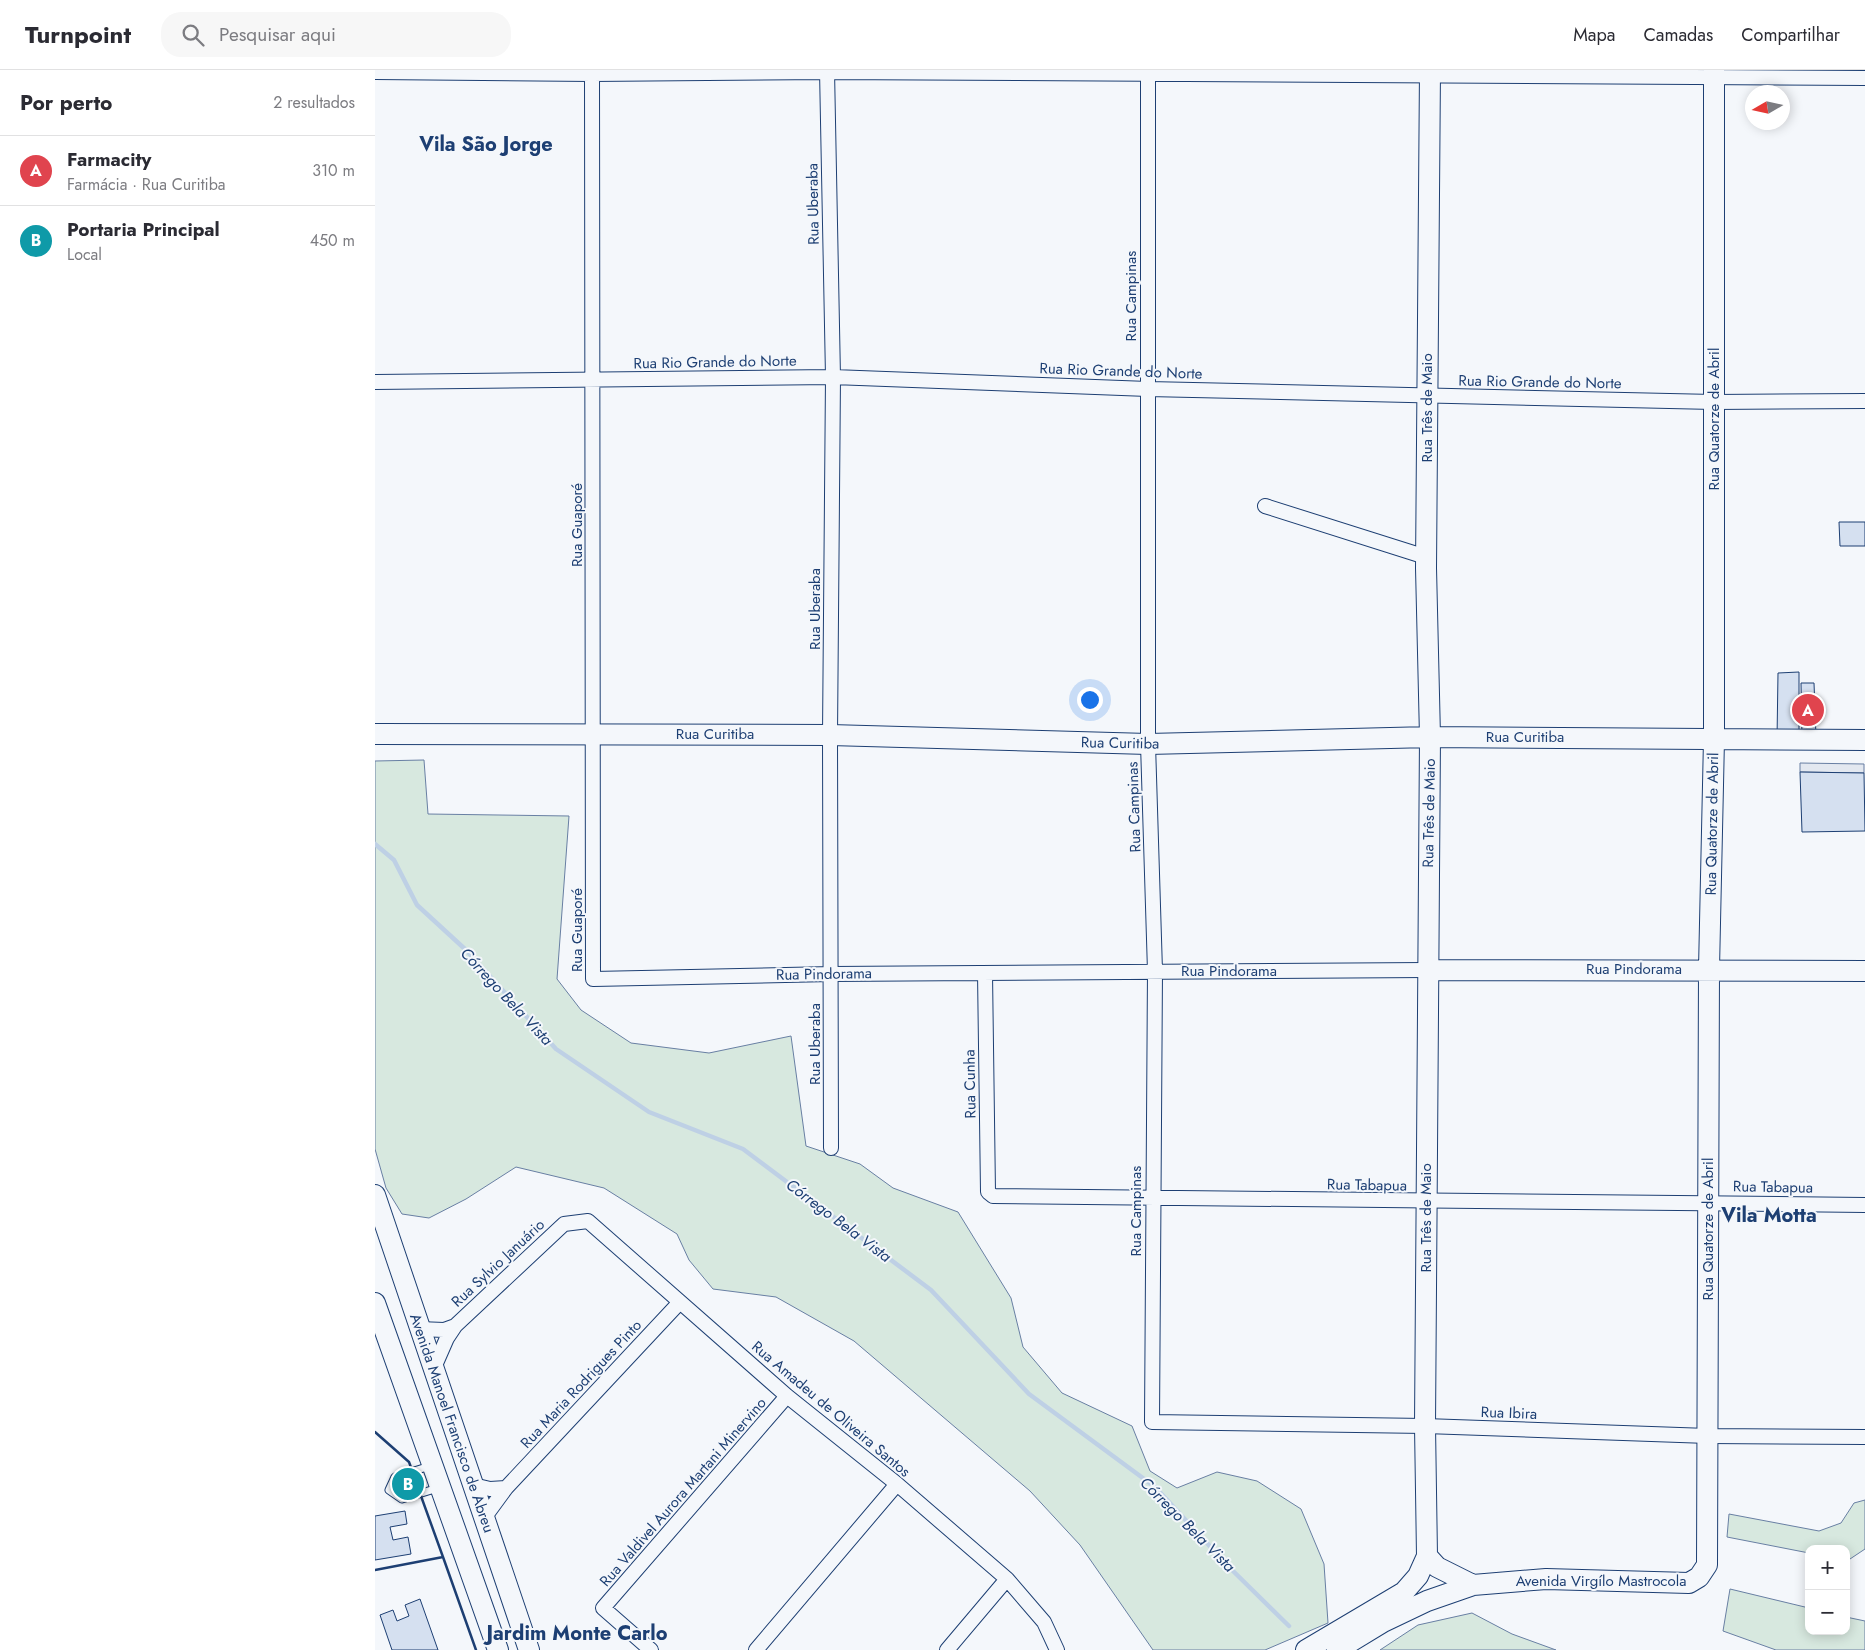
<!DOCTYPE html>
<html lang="pt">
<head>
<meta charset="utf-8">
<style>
	body { margin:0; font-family:Jost,sans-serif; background:#f7f7f7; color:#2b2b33 }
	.controls { position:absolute; right:15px; bottom:15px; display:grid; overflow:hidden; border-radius:10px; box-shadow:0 2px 12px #0003 }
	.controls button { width:45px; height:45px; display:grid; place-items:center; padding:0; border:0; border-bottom:1px solid #e1e1e2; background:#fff; color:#2b2b33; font:25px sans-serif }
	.compass { position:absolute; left:1370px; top:15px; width:45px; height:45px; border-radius:50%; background:#fff; box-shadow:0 2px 12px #0003; rotate:261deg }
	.you { position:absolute; left:714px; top:629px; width:18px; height:18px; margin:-12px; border:4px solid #fff; border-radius:50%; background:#1a73e8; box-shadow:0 0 0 8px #1a73e833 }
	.badge { display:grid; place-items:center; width:32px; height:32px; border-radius:50%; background:#c62828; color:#fff; font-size:16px; font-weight:700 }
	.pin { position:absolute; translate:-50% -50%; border:2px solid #fff; box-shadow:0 1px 5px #0006 }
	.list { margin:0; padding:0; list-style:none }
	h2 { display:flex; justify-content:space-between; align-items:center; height:65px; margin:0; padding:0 20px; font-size:21px }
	h2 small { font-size:16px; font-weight:400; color:#7c7c81 }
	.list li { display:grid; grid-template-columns:32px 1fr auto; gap:15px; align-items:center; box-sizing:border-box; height:70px; padding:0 20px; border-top:1px solid #e1e1e2 }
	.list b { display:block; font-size:19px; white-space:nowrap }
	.list p { margin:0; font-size:16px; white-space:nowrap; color:#7c7c81 }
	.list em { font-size:16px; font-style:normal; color:#7c7c81 }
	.icon { flex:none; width:28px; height:28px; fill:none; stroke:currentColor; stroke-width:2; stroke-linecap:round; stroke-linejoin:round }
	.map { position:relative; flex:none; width:1490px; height:1580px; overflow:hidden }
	header { display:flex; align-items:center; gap:30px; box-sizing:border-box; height:70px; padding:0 25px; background:#fff; border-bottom:1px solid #e1e1e2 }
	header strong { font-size:24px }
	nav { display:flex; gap:28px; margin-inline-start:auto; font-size:18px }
	.search { width:350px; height:45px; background:#f7f7f7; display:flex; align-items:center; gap:12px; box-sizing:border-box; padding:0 18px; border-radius:20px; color:#7c7c81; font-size:19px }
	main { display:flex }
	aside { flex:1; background:#fff }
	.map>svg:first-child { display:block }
	.green { fill:#d7e8df; stroke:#687fa3 }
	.parking { fill:#e3e8f0; stroke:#687fa3 }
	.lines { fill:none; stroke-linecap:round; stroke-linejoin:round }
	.stream { stroke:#bed0e5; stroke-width:4.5 }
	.building { fill:#d5e0f0; stroke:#1d3f73 }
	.lane-casing { stroke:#1d3f73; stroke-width:9 }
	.street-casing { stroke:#1d3f73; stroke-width:16 }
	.secondary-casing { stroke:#1d3f73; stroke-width:22 }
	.lane { stroke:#f4f7fb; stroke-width:7 }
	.street { stroke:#f4f7fb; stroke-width:14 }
	.secondary { stroke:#f4f7fb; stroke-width:20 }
	.wall { stroke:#1d3f73; stroke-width:2.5 }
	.labels { text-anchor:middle; stroke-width:4; stroke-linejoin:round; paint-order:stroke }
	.street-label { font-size:15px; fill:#1d3f73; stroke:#f4f7fb }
	.water-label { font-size:16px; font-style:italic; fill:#1d3f73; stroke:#f4f7fb }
	.district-label { font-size:20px; font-weight:bold; fill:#1d3f73; stroke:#f4f7fb }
</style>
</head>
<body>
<header>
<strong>Turnpoint</strong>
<div class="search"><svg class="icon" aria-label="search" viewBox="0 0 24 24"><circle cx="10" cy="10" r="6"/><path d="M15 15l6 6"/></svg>Pesquisar aqui</div>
<nav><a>Mapa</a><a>Camadas</a><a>Compartilhar</a></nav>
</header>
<main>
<aside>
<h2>Por perto<small>2 resultados</small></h2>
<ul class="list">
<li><span class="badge" style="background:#e0444e">A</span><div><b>Farmacity</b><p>Farmácia · Rua Curitiba</p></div><em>310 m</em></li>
<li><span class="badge" style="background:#0f9aa8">B</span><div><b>Portaria Principal</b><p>Local</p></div><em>450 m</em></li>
</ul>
</aside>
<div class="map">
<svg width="1490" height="1580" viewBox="0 0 1490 1580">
	<rect width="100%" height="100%" fill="#f4f7fb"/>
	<path class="green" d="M49,690l4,54 141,2 -12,163 24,31 50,33 78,10 82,-17 15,110 54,18 33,24 65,24 53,86 12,49 39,46 70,33 18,45 27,17 40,-16 40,9 44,28 23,55 4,59 -63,27h-112l-73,-105 -50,-54 -176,-150 -78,-44 -63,-8 -24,-29 -12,-26 -73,-46 -88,-21 -50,32 -37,19 -27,-4 -16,-26 -11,-39v-388z
		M1490,1430v49l-18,12 -1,-12h-37v4l-82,-16 2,-23 90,17 22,-8 13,-20z
		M1355,1519l79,19v23h37v-14l19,4v29h-89l-53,-19z
		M1097,1543l40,21 44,16h-176l38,-25z"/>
	<path class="parking" d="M1425,693l64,1v9l-64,-1z"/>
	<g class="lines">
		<path class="stream" d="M0,774l19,16 23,45 49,45 90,99 93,63 94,37 188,141 98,104 126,93 76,82 58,57"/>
	</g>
	<path class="building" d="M1464,452h26v24h-25z
		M1424,602v67h-22l1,-66z
		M1426,613h13l2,54h-14z
		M1425,702l64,1 1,58 -63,1z
		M42,1404l4,12 -23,7 -3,-11z
		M30,1441l2,13 -17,3 3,13 15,-3 3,17 -36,6v-44z
		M45,1529l18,51h-46l-12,-35 13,-5 4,11 12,-5 -4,-11z"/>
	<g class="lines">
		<g class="lane-casing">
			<path id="lane" d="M55,1396l-35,11 -6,13 13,9 36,-11"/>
		</g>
		<g class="street-casing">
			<path id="street" d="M217,0l1,909 239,-5 595,-4
				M452,0l6,307 -3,358 1,413
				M773,0v674l7,227 -3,451 273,4 283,10 157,1
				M0,2l217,2 235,-2 1038,6
				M0,312l458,-5 315,12 566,13 151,-1
				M890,436l161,51
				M610,903l3,219 5,4c291,5 581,4 872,9
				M44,1259l25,1 11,-4
				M58,1300l14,-32 8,-12 109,-102 24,-3 199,175 110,88 110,95 37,43 13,28
				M98,1415l17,4 16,-1
				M109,1448l22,-30 174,-186
				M276,1580l-48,-42 184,-212
				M381,1580l141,-166
				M572,1580l60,-71"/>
		</g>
		<g class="secondary-casing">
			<path id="secondary" d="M1055,0l-4,498 4,169 -5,689 2,130 10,11 36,18
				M0,664l455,1 318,9 282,-7 435,3
				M1052,900l438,1
				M0,1125l154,455
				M0,1233l123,347
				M931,1580l98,-58 14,-16 9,-20
				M962,1580l46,-28 44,-21 46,-16 73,-6 143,4 10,-6 8,-12 2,-596 5,-230v-669"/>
		</g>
		<use href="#lane" class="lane"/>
		<use href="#street" class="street"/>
		<use href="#secondary" class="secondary"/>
		<path class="wall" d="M0,1362l34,30 4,11
			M42,1415l26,72
			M0,1500l68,-13 33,93"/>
	</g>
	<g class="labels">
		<g class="street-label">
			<text transform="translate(438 134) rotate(-91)" y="5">Rua Uberaba</text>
			<text transform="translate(756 226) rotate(-90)" y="5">Rua Campinas</text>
			<text transform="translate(340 292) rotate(-1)" y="5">Rua Rio Grande do Norte</text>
			<text transform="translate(746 301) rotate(2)" y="5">Rua Rio Grande do Norte</text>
			<text transform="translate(1165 312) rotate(1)" y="5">Rua Rio Grande do Norte</text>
			<text transform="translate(1052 338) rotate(-90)" y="5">Rua Três de Maio</text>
			<text transform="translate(1339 349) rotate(-90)" y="5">Rua Quatorze de Abril</text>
			<text transform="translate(202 455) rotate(-90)" y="5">Rua Guaporé</text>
			<text transform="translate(440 539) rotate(-90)" y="5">Rua Uberaba</text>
			<text x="340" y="669">Rua Curitiba</text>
			<text x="1150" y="672">Rua Curitiba</text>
			<text transform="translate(745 673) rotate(1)" y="5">Rua Curitiba</text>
			<text transform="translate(759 737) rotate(-92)" y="5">Rua Campinas</text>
			<text transform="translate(1054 743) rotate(-89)" y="5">Rua Três de Maio</text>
			<text transform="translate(1337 754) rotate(-89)" y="5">Rua Quatorze de Abril</text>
			<text transform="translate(202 860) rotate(-90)" y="5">Rua Guaporé</text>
			<text x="1259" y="904">Rua Pindorama</text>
			<text x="854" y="906">Rua Pindorama</text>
			<text transform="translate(449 904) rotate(-1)" y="5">Rua Pindorama</text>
			<text transform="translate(440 974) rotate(-90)" y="5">Rua Uberaba</text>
			<text transform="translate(595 1014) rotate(-91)" y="5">Rua Cunha</text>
			<text transform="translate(992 1115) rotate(1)" y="5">Rua Tabapua</text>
			<text transform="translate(1398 1117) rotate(1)" y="5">Rua Tabapua</text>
			<text transform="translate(761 1141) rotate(-90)" y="5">Rua Campinas</text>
			<text transform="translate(1051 1148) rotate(-90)" y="5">Rua Três de Maio</text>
			<text transform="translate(1333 1159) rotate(-90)" y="5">Rua Quatorze de Abril</text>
			<text transform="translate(123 1193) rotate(-43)" y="5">Rua Sylvio Januário</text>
			<text transform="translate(206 1314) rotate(-47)" y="5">Rua Maria Rodrigues Pinto</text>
			<text transform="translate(456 1339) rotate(40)" y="5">Rua Amadeu de Oliveira Santos</text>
			<text transform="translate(1134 1343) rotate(2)" y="5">Rua Ibira</text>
			<text transform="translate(77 1353) rotate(71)" y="5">Avenida Manoel Francisco de Abreu</text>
			<text transform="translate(308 1422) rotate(-49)" y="5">Rua Valdivel Aurora Martani Minervino</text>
			<text x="1226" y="1516">Avenida Virgílo Mastrocola</text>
		</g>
		<g class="water-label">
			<text transform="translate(132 926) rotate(47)" y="6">Córrego Bela Vista</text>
			<text transform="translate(464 1150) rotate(37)" y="6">Córrego Bela Vista</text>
			<text transform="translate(813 1454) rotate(45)" y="6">Córrego Bela Vista</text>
		</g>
		<g class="district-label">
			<text x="111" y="81">Vila São Jorge</text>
			<text x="1394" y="1152">Vila Motta</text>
			<text x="202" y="1570">Jardim Monte Carlo</text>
		</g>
	</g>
</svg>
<div class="controls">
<button>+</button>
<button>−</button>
</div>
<svg class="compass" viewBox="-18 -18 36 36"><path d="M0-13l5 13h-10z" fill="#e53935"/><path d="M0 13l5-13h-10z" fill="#7c7c81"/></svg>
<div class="you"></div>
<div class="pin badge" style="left:1433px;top:640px;background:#e0444e">A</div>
<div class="pin badge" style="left:33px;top:1414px;background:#0f9aa8">B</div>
</div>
</main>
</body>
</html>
